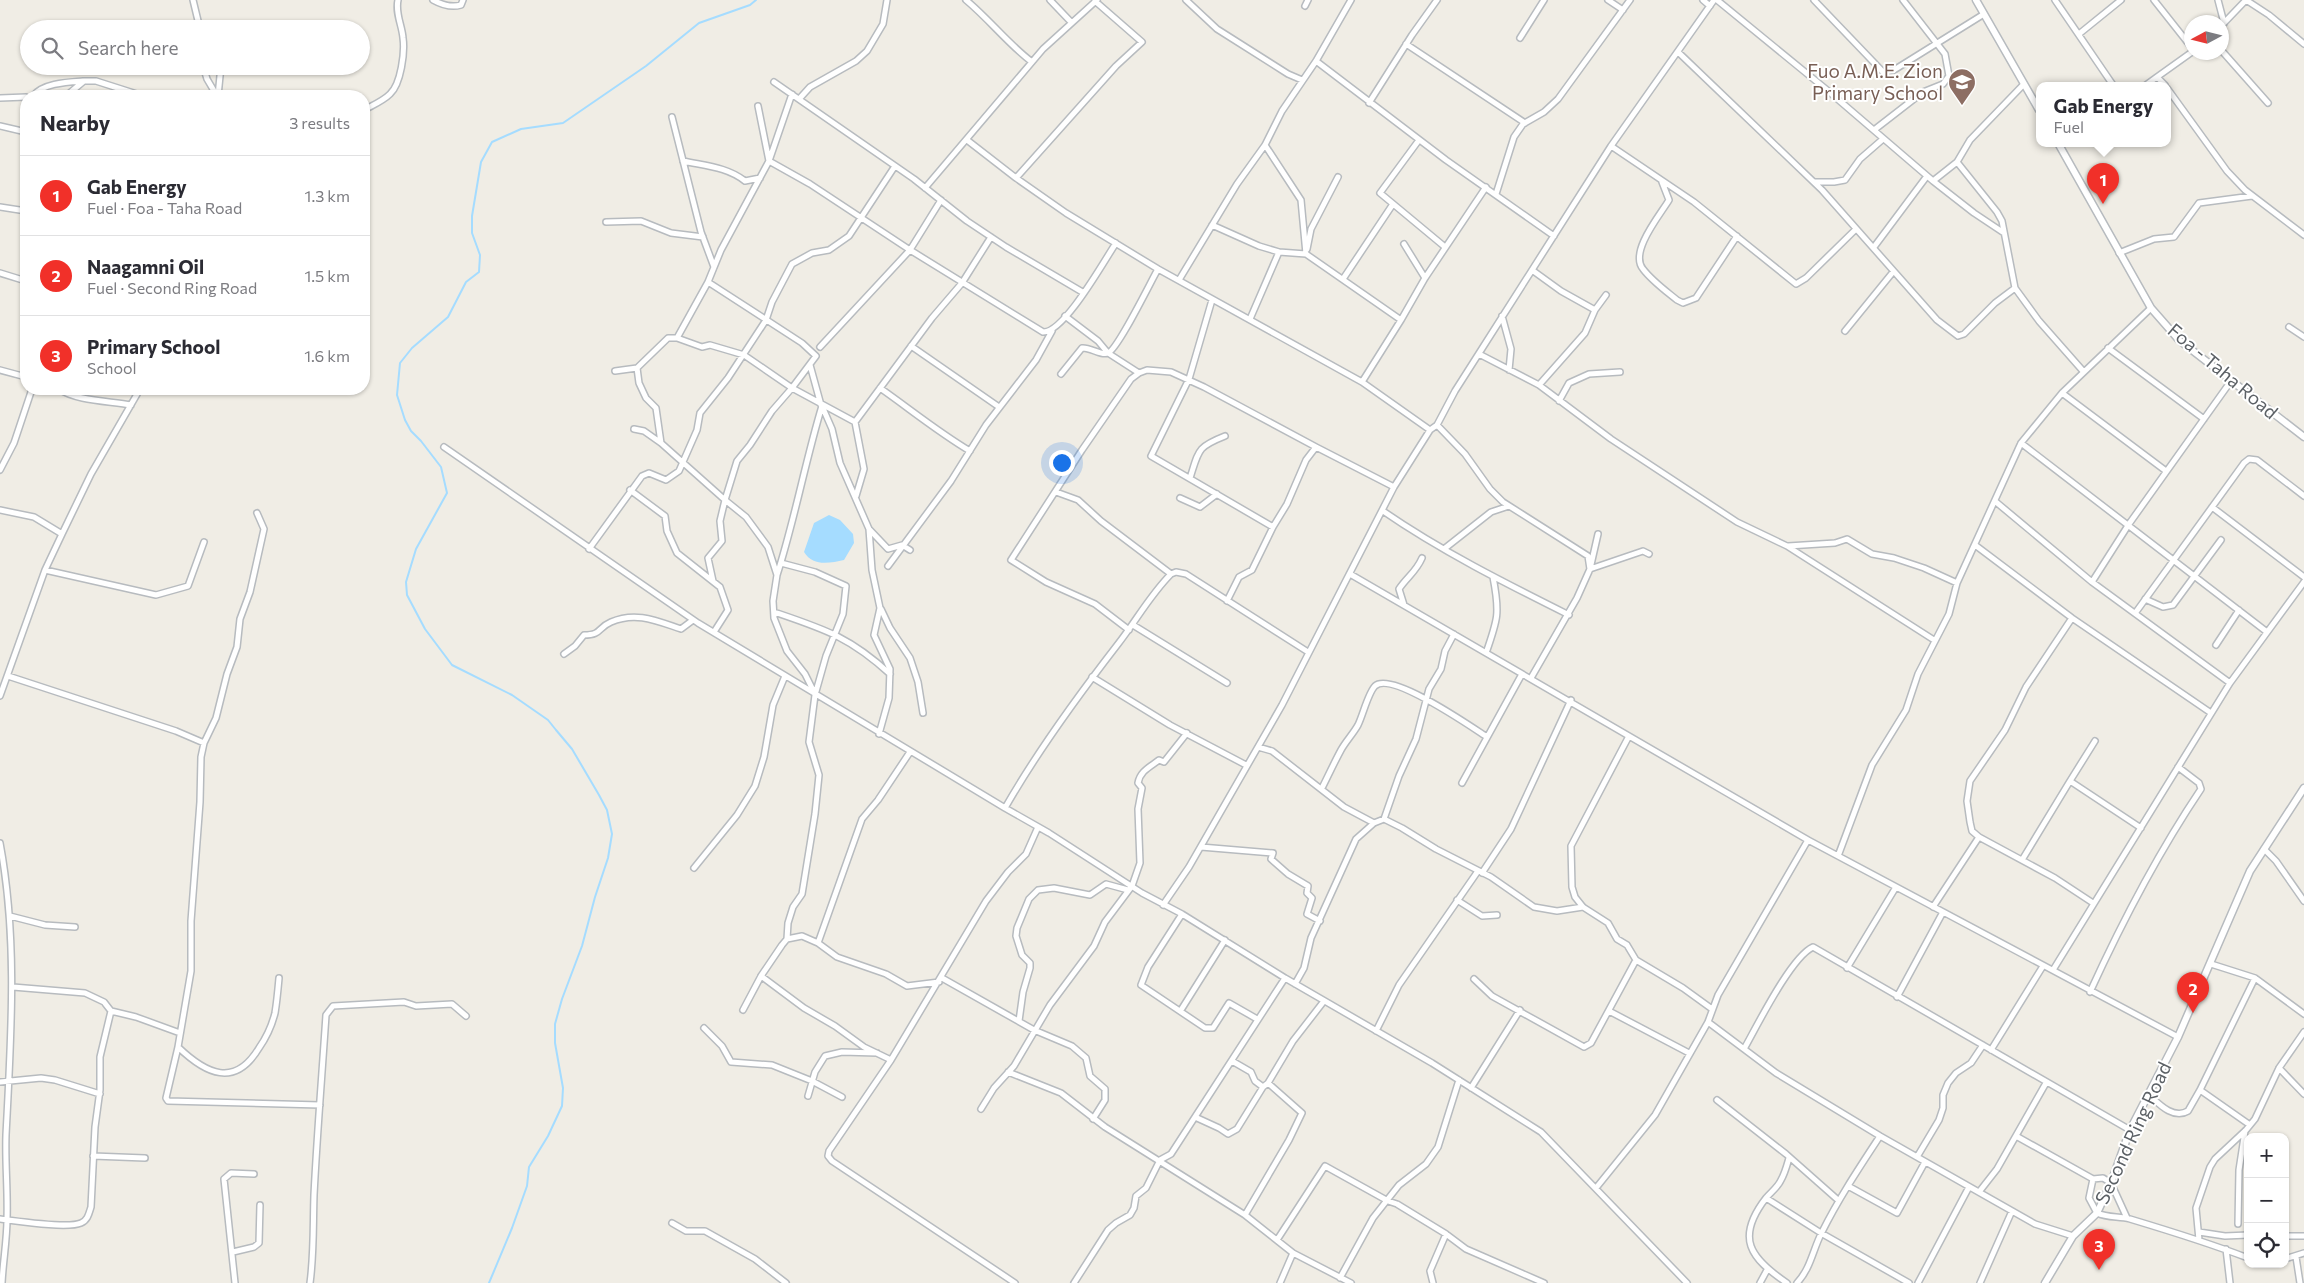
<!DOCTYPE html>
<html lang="en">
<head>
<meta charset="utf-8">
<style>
	body { margin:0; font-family:Commissioner,sans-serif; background:#f7f7f7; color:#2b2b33 }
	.controls { position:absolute; right:15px; bottom:15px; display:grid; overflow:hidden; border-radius:10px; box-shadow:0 1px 4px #0004 }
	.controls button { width:45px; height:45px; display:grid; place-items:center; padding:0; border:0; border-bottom:1px solid #e1e1e2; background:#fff; color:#2b2b33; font:25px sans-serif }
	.compass { position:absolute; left:2184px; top:15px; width:45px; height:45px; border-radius:50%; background:#fff; box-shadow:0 1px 4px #0004; rotate:263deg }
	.you { position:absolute; left:1061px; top:462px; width:18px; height:18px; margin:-12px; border:4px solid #fff; border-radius:50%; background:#1a73e8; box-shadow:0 0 0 8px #1a73e833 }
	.badge { display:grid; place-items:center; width:32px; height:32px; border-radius:50%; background:#f13029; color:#fff; font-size:16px; font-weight:700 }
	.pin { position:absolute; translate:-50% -41px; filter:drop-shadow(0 1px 2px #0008) }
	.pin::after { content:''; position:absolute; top:26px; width:18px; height:15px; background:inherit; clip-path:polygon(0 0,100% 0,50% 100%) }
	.popup { position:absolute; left:2036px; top:82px; width:135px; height:65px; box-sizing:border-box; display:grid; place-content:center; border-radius:10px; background:#fff; filter:drop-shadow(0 1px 4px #0005); font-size:16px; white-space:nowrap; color:#7c7c81 }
	.popup b { font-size:19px; color:#2b2b33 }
	.popup::after { content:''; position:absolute; left:50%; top:100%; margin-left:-10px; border:10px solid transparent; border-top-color:#fff }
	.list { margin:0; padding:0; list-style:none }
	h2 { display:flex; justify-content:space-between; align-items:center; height:65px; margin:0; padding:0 20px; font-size:21px }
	h2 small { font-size:16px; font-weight:400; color:#7c7c81 }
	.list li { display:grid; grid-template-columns:32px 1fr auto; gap:15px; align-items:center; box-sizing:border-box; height:80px; padding:0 20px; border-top:1px solid #e1e1e2 }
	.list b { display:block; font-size:19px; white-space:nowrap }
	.list p { margin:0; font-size:16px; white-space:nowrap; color:#7c7c81 }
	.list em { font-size:16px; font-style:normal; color:#7c7c81 }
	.icon { flex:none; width:28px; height:28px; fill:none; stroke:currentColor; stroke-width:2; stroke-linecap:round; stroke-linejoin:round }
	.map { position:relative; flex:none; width:2304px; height:1283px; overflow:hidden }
	.search { position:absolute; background:#fff; box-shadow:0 1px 4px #0004; left:20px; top:20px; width:350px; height:55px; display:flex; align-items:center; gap:12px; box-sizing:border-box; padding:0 18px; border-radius:28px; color:#7c7c81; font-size:19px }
	.panel { position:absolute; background:#fff; box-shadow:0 1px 4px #0004; left:20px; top:90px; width:350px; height:305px; border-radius:20px }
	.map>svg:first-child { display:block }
	.water { fill:#a5dcff }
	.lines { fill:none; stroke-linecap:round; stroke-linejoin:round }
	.stream { stroke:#a5dcff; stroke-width:2 }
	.minor-casing { stroke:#b7bbbf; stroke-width:8 }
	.tertiary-casing { stroke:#b7bbbf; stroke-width:9 }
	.minor { stroke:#fff; stroke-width:5 }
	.tertiary { stroke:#fff; stroke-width:6 }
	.labels { text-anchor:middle; stroke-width:4; stroke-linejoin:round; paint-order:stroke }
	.education-label { font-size:19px; fill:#785e54; stroke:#fff; text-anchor:end }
	.street-label { font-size:19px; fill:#5c6166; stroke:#fff }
</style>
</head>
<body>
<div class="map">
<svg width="2304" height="1283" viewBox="0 0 2304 1283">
	<rect width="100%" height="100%" fill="#f0ede5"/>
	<path class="water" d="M829,515l11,5 13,14 1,9 -10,17c-14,3 -31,7 -40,-8l10,-29z"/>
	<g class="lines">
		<path class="stream" d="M489,1283l23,-55 15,-42 2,-19 19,-31 14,-30 1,-18 -8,-45v-19l7,-25 20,-53 13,-49 13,-39 4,-24 -5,-24 -8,-15 -27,-46 -16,-19 -8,-10 -36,-25 -60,-30 -27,-36 -18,-34 -1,-13 10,-33 31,-56 -6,-26 -20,-26 -10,-10 -6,-11 -8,-25 3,-32 12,-15 36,-31 18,-35 13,-10 1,-17 -8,-22v-17l9,-54 11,-20 29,-13 42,-6 83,-57 53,-43 51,-18 6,-5"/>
		<g class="minor-casing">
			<path id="minor" d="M193,0l7,29
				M433,0c9,5 18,8 28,5l2,-5
				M966,0c24,20 42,44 66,62
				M1050,0l21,22
				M1186,0l31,29 71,45 14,6
				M1608,0l15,10
				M1703,0l7,6
				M1717,0l110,90 106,91 24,-19 13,-22 54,-56
				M1814,0l69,72 11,-2 90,-56
				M2055,0l58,85
				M2154,0l38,48
				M2218,0l6,23
				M2246,0l23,15 35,29
				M1305,6l3,-6
				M2222,25l24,-25
				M2079,34l42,-34
				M1520,38l24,-38
				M1406,44l119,79
				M2222,51l46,52
				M1678,52l144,138 115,130 21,16 6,-2 31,-31 20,-15
				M1316,61l130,99 108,76
				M203,66l4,13 10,17
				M2157,77l35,-25
				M774,82l140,97 53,42 39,26 78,46
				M2146,85l11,-8 8,8
				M2167,88l60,83 18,19 59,45
				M33,96c9,-13 35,-14 50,-15
				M66,96l18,-15h12l47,15
				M218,96l3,-30
				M0,98l26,-1
				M800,98l10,-11 46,-26 11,-10 16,-27 4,-24
				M1369,103l43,-68 25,-35
				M758,106l11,55 41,23 100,66 133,82c21,1 61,-71 73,-89
				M364,110c9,-5 19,-9 26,-16 11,-10 15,-42 13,-56 -1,-13 -8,-25 -5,-38
				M672,117l29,115 13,35
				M0,126l26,6
				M1874,130l49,-38 20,-8 6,-8 -4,-22 -42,-54
				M967,140l49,38 50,35 92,56 204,113 68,48
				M1419,140l-39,53 65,54
				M1265,145l36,55 5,54
				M1611,146l83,56 102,82 10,-6 50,-49
				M683,161c23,5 44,6 62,20l15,-3
				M1957,162l40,50 5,9 13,67 24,33 44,50
				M1016,178l100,-112 26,-24 -47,-41
				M1933,181l41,32 30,20
				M1662,182l7,18c-9,15 -40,52 -26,69 9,12 23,22 34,31l6,3 13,-5 41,-62
				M1815,182h19l11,-2 15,-21 23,-20
				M925,188l118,-139 54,-49
				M1496,194l18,-57 9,-13 21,-12 14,-13 72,-99
				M0,207l26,4
				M606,222l35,-1 30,12 32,4
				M1212,225l47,21 20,6 27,2 95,66 -39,62
				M1404,244l21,34
				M1874,247l53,-71
				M1307,249l4,-20 27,-52
				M2119,253l35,-14 20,-2 25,-34 53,-7
				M1532,270l29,21 34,19 11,-15
				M0,273l26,8
				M1343,279l50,-75
				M1179,280l58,-96 28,-39 17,-34 34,-50 35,-61
				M708,282l94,61 14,13 -24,32 -20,23 -22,34 -13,16 -12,39 21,17 22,30 9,28 -4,26 1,17 13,33 18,23 10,20
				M1212,300l-23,79 -38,77 122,71 14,-23 19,-44 10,-13 78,40
				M1065,316l33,25 10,12 31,20
				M1502,316l9,33 -2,21
				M1250,319l29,-67
				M1401,320l24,-42 61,-91
				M2289,327l15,10
				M1845,331l48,-59
				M677,338l25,9 8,-2 34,10 48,33 63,34 77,-104 30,-35 29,-46
				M911,346l88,61
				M820,347l90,-97 31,-50
				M2108,348l96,71
				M1479,354l60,31 72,54 126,83 50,24 147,94
				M810,365l11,40
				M637,368l2,15 7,15 10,10 5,35 64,57 -5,21 2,20 -14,17 5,23
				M0,370l26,7
				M615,371l22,-3 31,-30h9l31,-56 13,-32 48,-89 23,-67
				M1061,374l21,-26c8,-1 19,8 26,5 10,-4 42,-70 50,-84
				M1539,385l46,-52 10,-23
				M880,388c30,21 58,44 90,63
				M59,389c17,12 51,12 72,16
				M2062,393l104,78
				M1559,401l10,-18 20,-9 31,-2
				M855,422l9,47 -8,27
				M1437,425l28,29 25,35 13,13 85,54 2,13 -13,29 -46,80
				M634,429l10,2 17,12
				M2021,443l246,189
				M444,447l254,176 307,185
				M0,470l14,-27 18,-54
				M1190,478c9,-28 7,-31 35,-42
				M630,490l35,26 2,15 10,22 43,34 8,23 -14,22
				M1056,492l22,8 23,21 70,53
				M1180,498l20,9 17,-13
				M1996,502l96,80 138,101
				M2212,507l92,70
				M0,510l34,7 28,17
				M1383,511c58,40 122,72 186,104
				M257,513l7,16 -14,63 -10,27 -3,28 -10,27 -11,44 -12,25 -3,14 -1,45 -9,119v50l-13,76c28,27 57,41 81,1 7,-10 13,-23 16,-35 2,-12 3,-24 4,-35
				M869,529l3,41 8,38 -6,27 16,34 -1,29 -10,36
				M1598,534l-8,35 53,-18 6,3
				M1975,545l97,73 139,95
				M1788,546l47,-3 12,-4 25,15 22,4 30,10 33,15
				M589,549l53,-73 7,-3 17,7 13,-9 18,-41 3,-17 28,-35 38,-58 6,-18 20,-38 20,-11 17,-3 20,-14 46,-70
				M1444,549l47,-37 18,-6
				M781,563l34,9 31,14 -3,28 -17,42 -11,39 -6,47 10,33 -4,39 -13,80 -9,13 -5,16 -1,16
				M888,566l63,-85 35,-56 50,-65 16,-29
				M45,570l111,25 32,-9 16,-44
				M1350,574l458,266 370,197
				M777,575c18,-56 28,-113 45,-169l10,23 8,34 29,66 19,20 14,-4 8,5
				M2092,582l37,-58 102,-143
				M2145,599l18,8 10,-2 48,-65
				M1227,601l12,-24 13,-7 21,-43
				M1404,605l-5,-16c8,-12 17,-17 23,-31
				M881,609l9,19 20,30 8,24 5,31
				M774,612c50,17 76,25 116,62
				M2136,612l108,-149 5,-4 8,1 47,36
				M2072,618l-46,69 -21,43 -35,51 -3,20 3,21 2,9 7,6 76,41 38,25
				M1133,625l94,58
				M1129,630l-34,-26 -49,-22 -35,-22 71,-110 49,-71 8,-6 8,-3 24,2 33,15 112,60
				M2216,645l23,-35
				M1308,652l-122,-78 -10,-2 -5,2c-21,21 -35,47 -53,70 -41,53 -80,106 -113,164l44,25 93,60 40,21 103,64 147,85 109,69 146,151
				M1486,653c12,-34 14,-40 7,-76
				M564,654l11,-8 9,-11c18,0 13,-7 27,-13 25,-11 46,-1 70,7l12,-9
				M8,676l168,55 28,12
				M1092,677l78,48 76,40
				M0,696l45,-126 17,-36 29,-60 49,-85
				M1629,736l-58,110 1,41 3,10 8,10 25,16 9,16 10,6 9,15 47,28 29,21
				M1258,747l14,4 72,56 30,16
				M2070,781l25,-40
				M1462,783l60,-109
				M1322,788c6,-12 12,-25 19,-38 5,-9 12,-16 17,-25 5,-10 10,-32 17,-39 16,-15 95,40 112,51
				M1384,819l15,-43 17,-37 13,-50 12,-20 4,-18 9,-17
				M0,843c18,97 11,194 6,292 -1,28 2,56 1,84 0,21 -4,43 -5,64
				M1201,847l72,6 -2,6 17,15 20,12 -1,7 5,5 -5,16 13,7
				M2264,849l12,12 28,40
				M1838,856l34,-91 34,-55 12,-36 31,-60 8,-31 64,-140 41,-50 89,-85
				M2022,860l48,-79 71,47
				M694,868l43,-53 18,-29 9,-29 9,-52 12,-29
				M1482,873l29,-44 60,-129
				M1457,900l25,16 15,-1
				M1163,905l26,-38 93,-162 112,-218 36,-57 7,-5 18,-34 156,-245 103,-146
				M1933,907l46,-70
				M1182,914l-34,53 -7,18 64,43h8l16,-25 28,16
				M10,916l35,9 30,2
				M818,943l44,-124 16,-19 32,-48
				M2211,964l44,14 49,36
				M1847,968l49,-81
				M2053,970l177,-287 74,-101
				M761,976l43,32 31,18 29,21 27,13
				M942,978l92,52 38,16 14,12 4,18 15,13v11l-12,19
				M1474,979l18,17 92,51 7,-4 45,-83
				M1295,984l9,-16 7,-30 45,-99 18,-16 10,-4 18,9 34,21 55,28 43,30 23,4 26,-4
				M13,987l72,6 19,9 7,9 25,6 44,16
				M2090,992c32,-70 68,-139 111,-203l-2,-6 -21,-16
				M1897,997l46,-85
				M743,1010l18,-34 21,-31 5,-6 15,-3 16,7 19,14 49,17 21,12 32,-4
				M1181,1010l44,-70
				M1609,1011l80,42
				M1019,1021l4,-29 7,-24v-5l-8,-8 -6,-19 1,-8 12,-29 9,-9 16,-2 36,7 16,-11 22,6
				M1708,1022l10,-27 90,-155
				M704,1028l18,18 9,16 41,3 40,16 30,16
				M1376,1031l23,-46 79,-114
				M178,1047l-12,51 2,3 152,4
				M1744,1049c13,-23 47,-92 69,-102l317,183
				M1991,1050l52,-84
				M1232,1061l19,11 4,9 8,6
				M2279,1068l25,26
				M1008,1072l53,21 44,34 140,88 48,38 58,30
				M0,1082l41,-4 14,2 45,14
				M1471,1088l49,-78
				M2200,1090l50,35
				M2148,1094c10,9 25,26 40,17l12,-21 55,-112
				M808,1096l7,-24 10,-16 17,-4 35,1
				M1717,1100l69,54 52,46
				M981,1109l13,-21 20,-22 36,-61 44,-59 11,-24 27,-36 8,-23 -2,-54 4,-21 -4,-5c2,-12 12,-16 21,-23l5,2 23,-29
				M1195,1117l24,11 9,6 9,-5 26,-42 5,-4 25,-42 31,-40
				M2016,1136l77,43 10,-1 8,5 16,35
				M93,1156l52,2
				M1917,1157l22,-37 4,-12v-13l5,-12 8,-10 15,-10 12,-18
				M2093,1179l-4,19 8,15c11,5 22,3 33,6 40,12 79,24 118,39
				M1848,1186l49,27 28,-51
				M1596,1188l59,-73 53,-93 68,51 104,63 155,88 38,12
				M1979,1192l18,-23 49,-86
				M1766,1198l55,35 88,50
				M1245,1215l44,-75 13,-27 -34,-30
				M0,1219c17,2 67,10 81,4 7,-3 8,-10 10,-16l4,-80 5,-37v-33l11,-46
				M672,1223l14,8h19l50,28 31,24
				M2238,1224l1,-54 6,-39
				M2199,1232l26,4 23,-1
				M2285,1236h19
				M1277,1240l48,-74 63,35 9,3 49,30 20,15 78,34
				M2199,1240l-3,-32 14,-41 5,-8 31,-29 9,-11 24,-51 25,-36
				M2226,1249l4,34
				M233,1252l21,-5 5,-4 1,-38
				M2296,1257l4,26
				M2285,1259l19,-6
				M1340,1278l33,-60 26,-33 27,-21 12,-17 21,-67
				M235,1283l-11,-104 7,-6 23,1
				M310,1283c4,-29 3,-58 4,-88 3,-60 8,-120 12,-180l7,-9 71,-4 12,4 36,-2 14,12
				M1015,1283l-183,-122 -4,-5 1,-5 62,-91 95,-159 22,-29 18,-18 12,-27
				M1074,1283l34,-53 8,-7 14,-8 4,-7 2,-12 10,-8 14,-28 11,-6 114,-176
				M1280,1283l13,-30
				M1433,1283l-3,-12 16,-37
				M1760,1283l7,-13
				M1787,1283c-37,-25 -52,-45 -21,-85 5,-6 12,-11 15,-18 4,-7 6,-15 8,-22
				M1797,1283c14,-15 16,-34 25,-51 17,-34 37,-64 58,-96
				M1918,1283l51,-96
				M1980,1283l32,-72"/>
		</g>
		<g class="tertiary-casing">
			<path id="tertiary" d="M1976,0l63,110
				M2058,143l93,165 28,32 125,97
				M2045,1283l28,-47 24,-23 14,-30 19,-53 48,-93 72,-166 54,-83"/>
		</g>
		<use href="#minor" class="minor"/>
		<use href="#tertiary" class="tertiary"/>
	</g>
	<defs>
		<g id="school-pin" transform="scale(1.4375)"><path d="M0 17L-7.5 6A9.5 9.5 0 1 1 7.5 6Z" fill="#8d6e63" stroke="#fff"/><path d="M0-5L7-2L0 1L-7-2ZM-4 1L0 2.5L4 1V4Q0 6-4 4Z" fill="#fff"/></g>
	</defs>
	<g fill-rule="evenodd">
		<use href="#school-pin" x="1962" y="82"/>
	</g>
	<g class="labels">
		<g class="education-label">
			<text x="1943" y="78">Fuo A.M.E. Zion<tspan x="1943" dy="22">Primary School</tspan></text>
		</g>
		<g class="street-label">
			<text transform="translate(2223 371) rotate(40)" y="7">Foa - Taha Road</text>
			<text transform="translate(2133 1133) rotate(-65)" y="7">Second Ring Road</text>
		</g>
	</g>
</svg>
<div class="controls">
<button>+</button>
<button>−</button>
<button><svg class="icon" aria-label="locate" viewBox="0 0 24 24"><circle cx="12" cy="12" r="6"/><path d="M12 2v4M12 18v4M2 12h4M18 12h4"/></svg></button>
</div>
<svg class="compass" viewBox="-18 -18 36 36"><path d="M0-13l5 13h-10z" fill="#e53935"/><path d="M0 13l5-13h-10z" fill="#7c7c81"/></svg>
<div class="you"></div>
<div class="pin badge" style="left:2103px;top:204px">1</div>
<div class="popup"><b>Gab Energy</b>Fuel</div>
<div class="pin badge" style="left:2193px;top:1013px">2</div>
<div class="pin badge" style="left:2099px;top:1270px">3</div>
<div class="search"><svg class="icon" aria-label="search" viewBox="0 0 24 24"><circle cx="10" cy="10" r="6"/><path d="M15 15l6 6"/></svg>Search here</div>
<section class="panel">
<h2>Nearby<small>3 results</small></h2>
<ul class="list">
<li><span class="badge">1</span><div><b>Gab Energy</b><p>Fuel · Foa - Taha Road</p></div><em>1.3 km</em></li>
<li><span class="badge">2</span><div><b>Naagamni Oil</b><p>Fuel · Second Ring Road</p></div><em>1.5 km</em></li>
<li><span class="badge">3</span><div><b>Primary School</b><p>School</p></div><em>1.6 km</em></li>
</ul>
</section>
</div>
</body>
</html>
